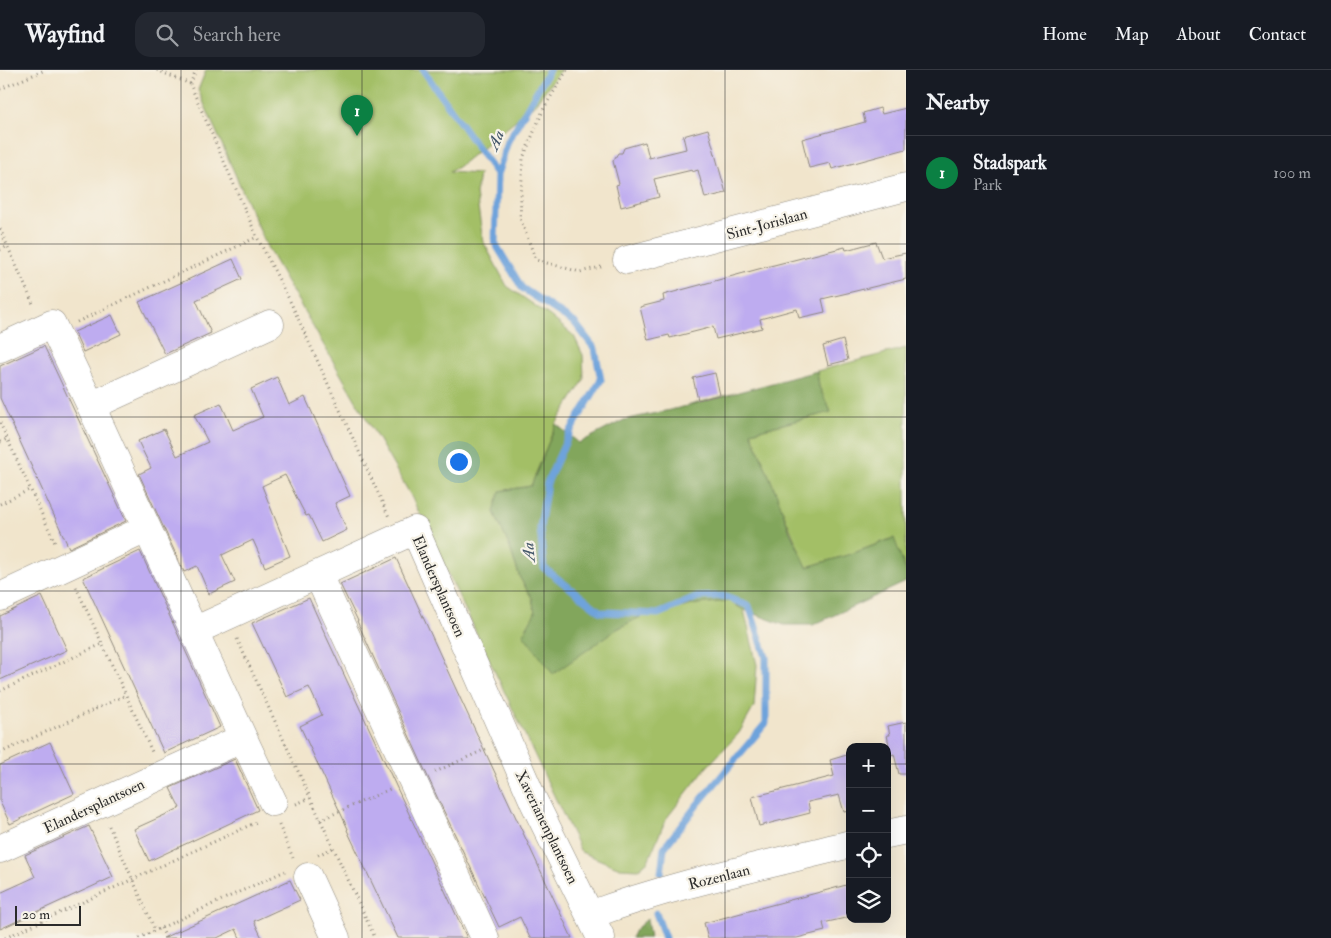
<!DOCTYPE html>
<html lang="en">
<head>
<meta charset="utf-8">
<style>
	body { margin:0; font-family:"IM FELL Double Pica",serif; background:#242831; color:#f1f3f6 }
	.controls { position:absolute; right:15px; bottom:15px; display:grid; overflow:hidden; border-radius:10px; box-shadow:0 5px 20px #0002 }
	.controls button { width:45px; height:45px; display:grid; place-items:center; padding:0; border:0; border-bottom:1px solid #363941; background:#171b24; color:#f1f3f6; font:25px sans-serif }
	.scale { position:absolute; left:15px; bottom:12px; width:66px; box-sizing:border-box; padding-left:5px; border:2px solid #2b2b2b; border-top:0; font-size:14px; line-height:18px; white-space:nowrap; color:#2b2b2b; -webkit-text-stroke:4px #f7f3e8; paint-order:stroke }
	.you { position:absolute; left:458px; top:391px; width:18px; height:18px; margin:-12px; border:4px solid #fff; border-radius:50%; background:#1a73e8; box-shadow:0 0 0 8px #1a73e833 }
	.badge { display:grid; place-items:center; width:32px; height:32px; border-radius:50%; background:#0b8043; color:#fff; font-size:16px; font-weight:700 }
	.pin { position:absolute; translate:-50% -41px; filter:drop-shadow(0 1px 2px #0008) }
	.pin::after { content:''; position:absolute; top:26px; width:18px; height:15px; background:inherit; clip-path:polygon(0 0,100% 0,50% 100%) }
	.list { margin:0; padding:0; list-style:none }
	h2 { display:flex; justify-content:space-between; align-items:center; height:65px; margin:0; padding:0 20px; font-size:21px }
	h2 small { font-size:16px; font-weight:400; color:#9ea1a6 }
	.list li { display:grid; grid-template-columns:32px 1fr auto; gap:15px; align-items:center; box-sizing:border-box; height:75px; padding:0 20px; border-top:1px solid #363941 }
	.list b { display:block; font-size:19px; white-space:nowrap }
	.list p { margin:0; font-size:16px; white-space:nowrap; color:#9ea1a6 }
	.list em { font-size:16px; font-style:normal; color:#9ea1a6 }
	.icon { flex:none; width:28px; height:28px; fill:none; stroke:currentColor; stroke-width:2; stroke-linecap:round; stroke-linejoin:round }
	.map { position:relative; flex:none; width:906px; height:868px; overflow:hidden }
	header { display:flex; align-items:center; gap:30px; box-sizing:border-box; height:70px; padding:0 25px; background:#171b24; border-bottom:1px solid #363941 }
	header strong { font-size:24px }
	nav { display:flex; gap:28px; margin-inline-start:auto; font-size:18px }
	.search { width:350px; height:45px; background:#242831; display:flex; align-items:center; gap:12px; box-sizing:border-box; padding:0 18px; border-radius:15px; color:#9ea1a6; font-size:19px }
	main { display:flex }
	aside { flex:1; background:#171b24 }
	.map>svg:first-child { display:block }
	.green { fill:#a3bf66; stroke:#677548 }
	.forest { fill:#82a65b; stroke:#566843 }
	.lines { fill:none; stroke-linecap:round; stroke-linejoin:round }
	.stream { stroke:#6ea3db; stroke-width:7 }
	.building { fill:#beacf0 }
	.minor-casing { stroke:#8e887c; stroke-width:29 }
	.path { stroke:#8e887c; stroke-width:3; stroke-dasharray:1 4; stroke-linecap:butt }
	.minor { stroke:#fff; stroke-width:28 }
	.grid { fill:none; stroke:#2b2b2b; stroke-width:1; stroke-opacity:0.55 }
	.labels { text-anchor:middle; stroke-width:4.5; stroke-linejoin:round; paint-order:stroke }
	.street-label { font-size:15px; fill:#2b2b2b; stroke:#f7f3e8 }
	.water-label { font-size:16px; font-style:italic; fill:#425569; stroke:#f7f3e8 }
</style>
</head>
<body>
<header>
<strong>Wayfind</strong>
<div class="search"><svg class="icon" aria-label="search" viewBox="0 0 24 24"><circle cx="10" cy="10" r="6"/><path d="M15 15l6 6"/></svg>Search here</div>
<nav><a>Home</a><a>Map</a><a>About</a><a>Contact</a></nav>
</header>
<main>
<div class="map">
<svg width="906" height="868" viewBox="0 0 906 868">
	<rect width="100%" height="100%" fill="#f7f3e8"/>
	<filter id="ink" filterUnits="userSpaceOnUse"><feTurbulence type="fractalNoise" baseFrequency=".02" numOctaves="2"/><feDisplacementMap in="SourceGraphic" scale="10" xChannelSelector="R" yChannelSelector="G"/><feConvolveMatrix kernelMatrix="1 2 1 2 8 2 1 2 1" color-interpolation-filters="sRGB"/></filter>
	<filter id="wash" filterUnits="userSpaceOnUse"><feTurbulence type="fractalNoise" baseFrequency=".0096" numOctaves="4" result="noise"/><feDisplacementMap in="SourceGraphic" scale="20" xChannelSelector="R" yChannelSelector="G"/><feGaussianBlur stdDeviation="1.12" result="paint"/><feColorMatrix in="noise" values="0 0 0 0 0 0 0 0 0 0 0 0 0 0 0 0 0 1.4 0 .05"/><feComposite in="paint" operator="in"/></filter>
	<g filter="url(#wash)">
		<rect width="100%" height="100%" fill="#f1e5cc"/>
		<path class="green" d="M206,0h355l-27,35 -76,62 -9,5 30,2 -3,20 7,47 24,45 43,30 24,20 9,19 1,25 -28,44 -25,62 -31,5 10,57 10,30 12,20 3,15 82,16 25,-13 55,-12 32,-3 15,9 13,55 -3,42 -15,26 -34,36 -39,50 -18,42 -9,8 -19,-1 -39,-16 -171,-358 -142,-245 -70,-159z
			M906,278v223l-13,-33 -42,16 -44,13c-21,-44 -37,-90 -56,-135l80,-20 -12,-25 -2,-16z"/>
		<path class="forest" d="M817,301l2,16 12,25 -80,20 26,63 13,37 17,35 44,-13 43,-16 12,33v11l-93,43h-29l-40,-15 -15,-9 -32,3 -55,12 -25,13 -64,45 -30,-40 12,-21 -3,-15 -12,-20 -10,-30 -16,-36 6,-21 31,-5 25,-62 23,19 45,-23 55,-12z
			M647,849l3,19h-19l4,-8z"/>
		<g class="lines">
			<path class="stream" d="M423,0l74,105
				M549,0l-41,71 -11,34 -2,68 27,45 53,35 20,26 6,31 -31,52 -23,51 -7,45 4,40 57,44 57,2 40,-17 25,-1 26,10 17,51v66l-69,82 -33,43 -3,25
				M656,843l9,25"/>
		</g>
		<g id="blocks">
			<path class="building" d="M880,38l2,6 24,-6v41l-74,20 -2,-6 -21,5 -7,-29 63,-17 -2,-9z
				M708,59l18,64 -21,5 -7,-28 -6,2v-2l-38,9 5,18 -38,10 -5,-22 3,-1 -6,-23 5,-8h4l2,-5 21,-6 4,16 37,-9 -3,-13z
				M876,172l6,16 24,-5v26l-84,20 3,13 -26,6 -2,-9 -37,10 2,9 -46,11 -3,-12 -43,11 -1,-3 -21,5 -8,-33 24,-6 -1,-6 103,-28 79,-20 1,3z
				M233,189l9,20 -46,21 15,33 -46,21 -26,-52z
				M112,245l9,19 -38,18 -9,-20z
				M843,270l5,20 -20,5 -5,-19z
				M44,276l82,175 -57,27 -69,-150v-32z
				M715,303l5,22 -22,5 -5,-22z
				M277,307l12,28 16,-8 45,99 -15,7 12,27 -25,12 -13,-27 -3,1 -21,-41 -23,11 28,70 -25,11 -12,-27 -31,15 13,27 -26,12 -12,-28 -13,6 -45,-98 12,-6 -13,-27 26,-12 13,27 31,-14 -14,-27 27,-12 12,27 30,-13 -12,-28z
				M140,481l80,176 -56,26 -81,-175z
				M396,488l59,129 117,251h-42l-10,-21 -21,10 -61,-128 -81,-178h1l-18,-37z
				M42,526l25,54 -67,30v-64z
				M309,528l17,38 141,302h-69l-51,-108 1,-1 -48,-103 22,-11 -13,-28 -22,10 -35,-74z
				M906,652v52h-7l-5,-20 -3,1 -4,-20h3l-2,-9z
				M50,672l24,52 -64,30 -10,-22v-37z
				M850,684v57l-6,1 -5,-17 -31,7 2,11 -51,13 -7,-29 82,-21 -4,-16z
				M235,689l23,51 -109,51 -15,-32 46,-21 -10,-20z
				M89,756l24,51 -113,52v-36l35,-16 -10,-22z
				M290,810l10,20 -46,21 8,17h-22l-4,-9 -19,9h-54z
				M850,814v33l-27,6 2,8 -28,7h-89l-4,-15z"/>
		</g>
	</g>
	<g filter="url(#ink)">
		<use href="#blocks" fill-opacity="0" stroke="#8e887c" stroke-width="1"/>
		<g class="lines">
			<g class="minor-casing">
				<path id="minor" d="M627,190l279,-73
					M0,278l52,-24 39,82 152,332 -243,111
					M91,336l179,-82
					M318,505l167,363
					M0,527l146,-68
					M194,561l221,-101 119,272 67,136
					M243,668l30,64
					M887,764l19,-4
					M308,807l28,61
					M590,845c84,-31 173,-49 260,-71"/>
			</g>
			<path class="path" d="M157,0l33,14 67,153 33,64 99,216
				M567,0l-23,38 -21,50 -3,60 16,42 44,12 25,-6
				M190,14l6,-14
				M0,19l45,-19
				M0,159l34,77
				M0,180l8,-4
				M77,252l180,-85
				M0,353l56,122
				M0,372l7,-3
				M0,434l31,-15
				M76,517l77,167
				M237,569l138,299
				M0,621l102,-47
				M0,683l126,-58
				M435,702l51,-23
				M296,734l14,-6
				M320,750l70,-31
				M279,755l14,33
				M109,756l46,104
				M318,785l15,-7
				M161,858l5,10
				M5,868l254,-117
				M139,868l146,-67"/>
			<use href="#minor" class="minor"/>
		</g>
	</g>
	<path class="grid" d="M181,0v868M362,0v868M544,0v868M725,0v868M0,174h906M0,347h906M0,521h906M0,694h850M887,694h19"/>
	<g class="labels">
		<g class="street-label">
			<text transform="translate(767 154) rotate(-15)" y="5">Sint-Jorislaan</text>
			<text transform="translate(439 516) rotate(66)" y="5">Elandersplantsoen</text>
			<text transform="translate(94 736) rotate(-25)" y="5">Elandersplantsoen</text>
			<text transform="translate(547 757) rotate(64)" y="5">Xaverianenplantsoen</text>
			<text transform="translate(719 807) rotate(-14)" y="5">Rozenlaan</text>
		</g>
		<g class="water-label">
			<text transform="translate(495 70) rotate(-68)" y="6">Aa</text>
			<text transform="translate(528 482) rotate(-95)" y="6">Aa</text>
		</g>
	</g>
</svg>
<div class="controls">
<button>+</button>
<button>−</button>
<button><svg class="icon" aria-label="locate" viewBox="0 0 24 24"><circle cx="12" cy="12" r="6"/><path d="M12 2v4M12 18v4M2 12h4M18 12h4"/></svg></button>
<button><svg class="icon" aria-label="layers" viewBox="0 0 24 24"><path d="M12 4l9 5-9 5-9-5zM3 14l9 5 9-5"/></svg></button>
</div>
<div class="scale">20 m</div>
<div class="you"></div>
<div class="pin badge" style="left:357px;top:66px">1</div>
</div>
<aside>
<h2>Nearby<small></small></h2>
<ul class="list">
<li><span class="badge">1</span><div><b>Stadspark</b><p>Park</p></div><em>100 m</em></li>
</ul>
</aside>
</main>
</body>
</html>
